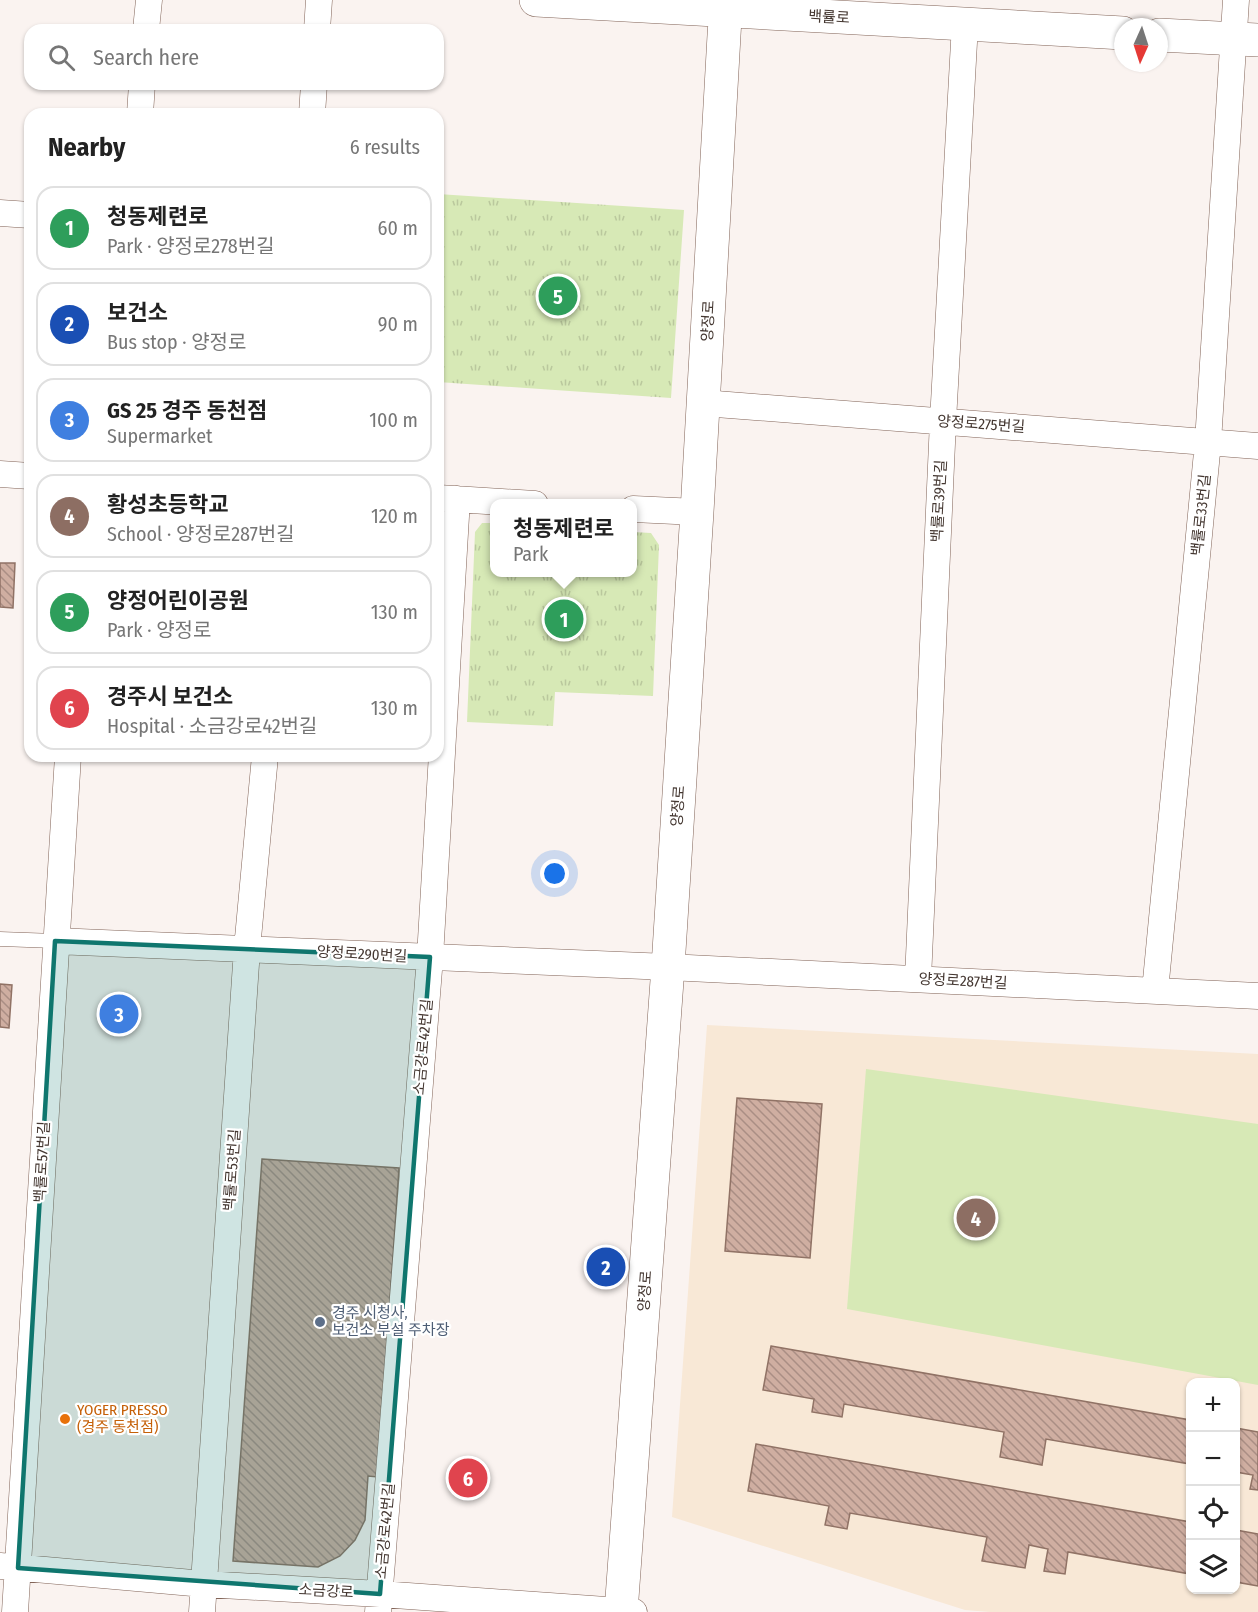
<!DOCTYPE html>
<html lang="en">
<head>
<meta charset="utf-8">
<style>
	body { margin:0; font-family:"Fira Sans Condensed","Noto Sans KR",sans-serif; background:#f6f6f6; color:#222 }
	.controls { position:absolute; right:18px; bottom:18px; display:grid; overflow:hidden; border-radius:12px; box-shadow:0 2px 4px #0004 }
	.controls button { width:54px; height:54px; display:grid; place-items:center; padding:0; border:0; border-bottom:2px solid #e0e0e0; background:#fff; color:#222; font:30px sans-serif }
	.compass { position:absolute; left:1114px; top:18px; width:54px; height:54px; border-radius:50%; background:#fff; box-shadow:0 2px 4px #0004; rotate:183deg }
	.you { position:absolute; left:555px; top:874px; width:21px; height:21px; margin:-15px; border:4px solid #fff; border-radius:50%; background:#1a73e8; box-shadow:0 0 0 9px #1a73e833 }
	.badge { display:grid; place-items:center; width:39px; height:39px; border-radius:50%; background:#ba5b14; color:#fff; font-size:20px; font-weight:700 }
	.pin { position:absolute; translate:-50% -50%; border:3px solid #fff; box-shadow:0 2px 6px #0006 }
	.popup { position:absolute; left:490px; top:499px; width:147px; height:78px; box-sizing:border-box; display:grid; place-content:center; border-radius:12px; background:#fff; filter:drop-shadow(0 2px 4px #0005); font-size:20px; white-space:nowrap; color:#767676 }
	.popup b { font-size:22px; color:#222 }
	.popup::after { content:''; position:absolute; left:50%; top:100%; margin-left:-12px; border:12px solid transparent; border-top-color:#fff }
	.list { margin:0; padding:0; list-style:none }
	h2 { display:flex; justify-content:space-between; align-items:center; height:78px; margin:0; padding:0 24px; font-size:26px }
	h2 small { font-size:20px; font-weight:400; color:#767676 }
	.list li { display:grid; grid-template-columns:39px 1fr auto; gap:18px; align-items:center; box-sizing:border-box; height:84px; margin:0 12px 12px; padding:0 12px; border:2px solid #e0e0e0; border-radius:18px }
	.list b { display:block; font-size:22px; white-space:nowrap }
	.list p { margin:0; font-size:20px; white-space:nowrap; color:#767676 }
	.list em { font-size:20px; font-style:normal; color:#767676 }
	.icon { flex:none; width:33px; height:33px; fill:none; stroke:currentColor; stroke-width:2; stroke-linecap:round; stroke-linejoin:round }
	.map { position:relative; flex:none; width:1258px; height:1612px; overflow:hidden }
	.search { position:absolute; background:#fff; box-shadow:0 2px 4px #0004; left:24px; top:24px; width:420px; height:66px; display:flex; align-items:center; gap:15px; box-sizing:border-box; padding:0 21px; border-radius:18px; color:#767676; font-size:22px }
	.panel { position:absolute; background:#fff; box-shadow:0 2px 4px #0004; left:24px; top:108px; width:420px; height:654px; border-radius:18px }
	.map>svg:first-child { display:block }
	.education { fill:#f8e8d6; fill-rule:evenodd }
	.grass { fill:url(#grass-tufts) }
	.garden { fill:#d7e9b6 }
	.building { fill:url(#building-back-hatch); stroke:#907265; stroke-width:1.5 }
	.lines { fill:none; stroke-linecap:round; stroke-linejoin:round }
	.lane-casing { stroke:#826458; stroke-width:15 }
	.street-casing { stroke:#826458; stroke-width:27 }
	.secondary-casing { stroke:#826458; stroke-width:34 }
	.lane { stroke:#fff; stroke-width:14 }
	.street { stroke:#fff; stroke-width:26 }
	.secondary { stroke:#fff; stroke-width:33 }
	.marked { fill:#0f766e; fill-opacity:0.2; stroke:#0f766e; stroke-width:4.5; stroke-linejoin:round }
	.service-dot { fill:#5c6f8a; stroke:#fff; stroke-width:2 }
	.food-dot { fill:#e8710a; stroke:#fff; stroke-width:2 }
	.labels { text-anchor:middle; stroke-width:4.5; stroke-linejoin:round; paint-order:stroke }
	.street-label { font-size:15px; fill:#443731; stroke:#fff }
	.service-label { font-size:15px; fill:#4e5e75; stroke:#fff; text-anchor:start }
	.food-label { font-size:15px; fill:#c56008; stroke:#fff; text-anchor:start }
</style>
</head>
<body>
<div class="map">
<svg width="1258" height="1612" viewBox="0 0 1258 1612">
	<defs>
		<pattern id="grass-tufts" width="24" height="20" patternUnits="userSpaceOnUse" patternTransform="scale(1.5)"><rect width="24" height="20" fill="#d7e9b6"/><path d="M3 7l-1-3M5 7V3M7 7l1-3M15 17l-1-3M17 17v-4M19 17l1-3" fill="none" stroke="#bac89d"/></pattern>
		<pattern id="building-back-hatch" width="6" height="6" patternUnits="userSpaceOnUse" patternTransform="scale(1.5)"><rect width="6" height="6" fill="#cfaea1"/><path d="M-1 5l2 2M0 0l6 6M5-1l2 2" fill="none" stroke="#aa8e84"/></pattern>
	</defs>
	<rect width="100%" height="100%" fill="#faf3f0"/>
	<path class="education" d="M707,1025l551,29v558h-268l-25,-2 -293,-93zM1190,1382h46v208h-46z"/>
	<path class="grass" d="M438,194l246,16 -13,188 -233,-16z
		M482,523h13v49h138v-40l18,1 8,12 -6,151 -98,-4 -2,34 -86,-4 8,-190z"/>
	<path class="garden" d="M866,1069l392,55v261l-411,-76z"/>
	<path class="building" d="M0,563h15l-2,45 -13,-1z
		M0,984l12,1 -3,43 -9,-1z
		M737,1098l85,6 -12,154 -85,-7z
		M262,1159l137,9 -21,309 -10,-1 -3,44 -10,20 -15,16 -22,11 -85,-6z
		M771,1346l419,74v44l-144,-25 -4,26 -42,-8 4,-25 -160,-28 -2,13 -30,-5 2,-13 -51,-9z
		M1236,1428l22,4v58l-8,-1 3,-14 -17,-3z
		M756,1444l434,78v52l-122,-22 -3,22 -21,-3 4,-22 -19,-4 -4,23 -43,-7 5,-24 -137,-24 -3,16 -22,-4 4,-19 -81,-15z
		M1236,1530l22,4v52l-22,-4z"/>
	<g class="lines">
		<g class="lane-casing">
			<path id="lane" d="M0,939l55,2"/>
		</g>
		<g class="street-casing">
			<path id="street" d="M146,30l3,-30
				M317,30l2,-30
				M140,114l2,-30
				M312,114l2,-30
				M0,213l30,2
				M703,403l555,43
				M0,474l30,2
				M438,498l97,6
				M633,509l64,3
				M55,941l613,26 590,29
				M918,979l25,-558 22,-397
				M1155,991l53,-549 28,-442
				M0,1566l204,18 176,10 254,18
				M15,1612l53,-856
				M202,1612l45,-663 18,-193
				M378,1612l52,-655 27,-458"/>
		</g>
		<g class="secondary-casing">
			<path id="secondary" d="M536,0l587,33
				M1159,35l99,5
				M621,1612l47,-645 29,-455 29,-512"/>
		</g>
		<use href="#lane" class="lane"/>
		<use href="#street" class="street"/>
		<use href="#secondary" class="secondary"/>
	</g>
	<path class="marked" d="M55,941l375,16 -50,637 -362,-26z"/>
	<circle class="service-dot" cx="320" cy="1322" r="6"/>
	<circle class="food-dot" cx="65" cy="1419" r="6"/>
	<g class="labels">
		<g class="street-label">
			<text transform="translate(829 17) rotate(3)" y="5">백률로</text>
			<text transform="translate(708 321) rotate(-87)" y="5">양정로</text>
			<text transform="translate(981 424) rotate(4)" y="5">양정로275번길</text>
			<text transform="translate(939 501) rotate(-87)" y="5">백률로39번길</text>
			<text transform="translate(1201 515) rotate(-84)" y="5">백률로33번길</text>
			<text transform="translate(678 806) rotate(-86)" y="5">양정로</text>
			<text transform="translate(362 954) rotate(3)" y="5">양정로290번길</text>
			<text transform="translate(963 981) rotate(3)" y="5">양정로287번길</text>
			<text transform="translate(423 1047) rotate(-85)" y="5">소금강로42번길</text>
			<text transform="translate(42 1162) rotate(-87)" y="5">백률로57번길</text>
			<text transform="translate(232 1170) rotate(-86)" y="5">백률로53번길</text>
			<text transform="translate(645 1291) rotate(-86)" y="5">양정로</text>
			<text transform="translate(385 1531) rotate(-85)" y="5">소금강로42번길</text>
			<text transform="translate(326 1591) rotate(3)" y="5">소금강로</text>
		</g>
		<g class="service-label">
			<text x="332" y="1318">경주 시청사,<tspan x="332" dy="17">보건소 부설 주차장</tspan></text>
		</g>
		<g class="food-label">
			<text x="77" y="1415">YOGER PRESSO<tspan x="77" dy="17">(경주 동천점)</tspan></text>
		</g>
	</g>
</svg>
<div class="controls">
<button>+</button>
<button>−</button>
<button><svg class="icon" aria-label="locate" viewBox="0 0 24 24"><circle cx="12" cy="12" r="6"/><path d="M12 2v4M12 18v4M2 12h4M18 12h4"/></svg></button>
<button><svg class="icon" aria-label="layers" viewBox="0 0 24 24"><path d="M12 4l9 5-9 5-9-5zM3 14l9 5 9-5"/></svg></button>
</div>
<svg class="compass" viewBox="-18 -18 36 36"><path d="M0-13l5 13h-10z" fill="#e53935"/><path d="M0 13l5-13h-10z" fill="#767676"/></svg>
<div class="you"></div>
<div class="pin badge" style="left:564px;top:619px;background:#2e9e5b">1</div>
<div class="popup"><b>청동제련로</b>Park</div>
<div class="pin badge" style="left:606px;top:1267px;background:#1a4fb4">2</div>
<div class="pin badge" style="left:119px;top:1014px;background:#3f7fe0">3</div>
<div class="pin badge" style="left:976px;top:1218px;background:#8d6e63">4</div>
<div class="pin badge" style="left:558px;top:296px;background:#2e9e5b">5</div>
<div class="pin badge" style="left:468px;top:1478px;background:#e0444e">6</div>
<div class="search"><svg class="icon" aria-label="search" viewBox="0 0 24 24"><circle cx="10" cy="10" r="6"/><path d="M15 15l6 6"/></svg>Search here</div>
<section class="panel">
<h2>Nearby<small>6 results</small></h2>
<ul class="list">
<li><span class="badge" style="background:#2e9e5b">1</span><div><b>청동제련로</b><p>Park · 양정로278번길</p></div><em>60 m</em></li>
<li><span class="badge" style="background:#1a4fb4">2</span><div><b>보건소</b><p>Bus stop · 양정로</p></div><em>90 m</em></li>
<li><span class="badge" style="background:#3f7fe0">3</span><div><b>GS 25 경주 동천점</b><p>Supermarket</p></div><em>100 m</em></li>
<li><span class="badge" style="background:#8d6e63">4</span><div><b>황성초등학교</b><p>School · 양정로287번길</p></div><em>120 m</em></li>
<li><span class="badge" style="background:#2e9e5b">5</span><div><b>양정어린이공원</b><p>Park · 양정로</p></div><em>130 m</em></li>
<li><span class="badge" style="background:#e0444e">6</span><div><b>경주시 보건소</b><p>Hospital · 소금강로42번길</p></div><em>130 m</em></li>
</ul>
</section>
</div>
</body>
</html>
